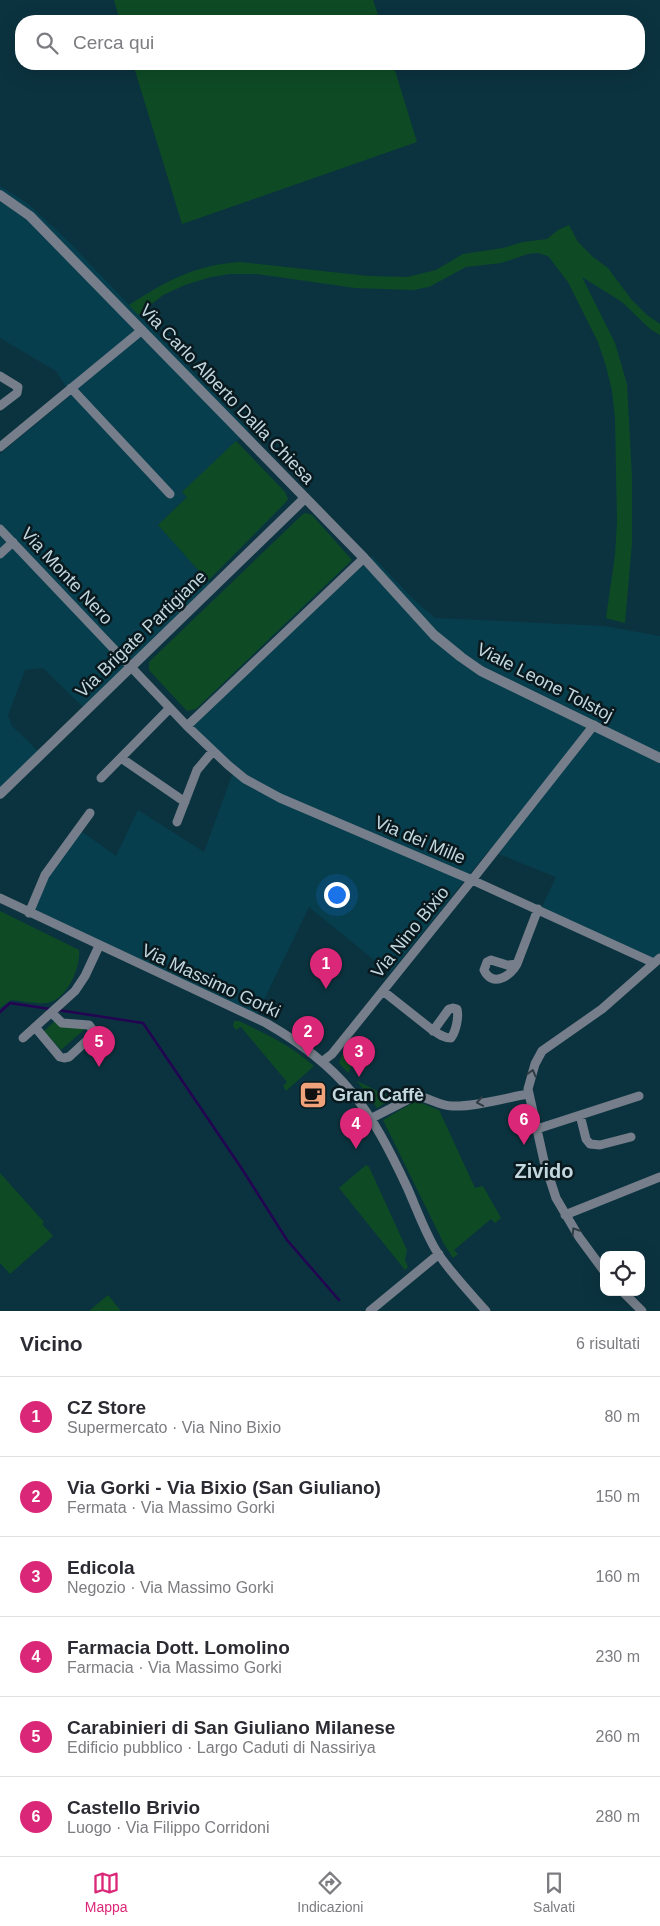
<!DOCTYPE html>
<html lang="it">
<head>
<meta charset="utf-8">
<style>
	body { margin:0; font-family:Arial,sans-serif; background:#f7f7f7; color:#2b2b33 }
	.controls { position:absolute; right:15px; bottom:15px; display:grid; overflow:hidden; border-radius:10px; box-shadow:0 5px 20px #0002 }
	.controls button { width:45px; height:45px; display:grid; place-items:center; padding:0; border:0; border-bottom:1px solid #e1e1e2; background:#fff; color:#2b2b33; font:25px sans-serif }
	.you { position:absolute; left:336px; top:894px; width:18px; height:18px; margin:-12px; border:4px solid #fff; border-radius:50%; background:#1a73e8; box-shadow:0 0 0 8px #1a73e833 }
	.badge { display:grid; place-items:center; width:32px; height:32px; border-radius:50%; background:#db2777; color:#fff; font-size:16px; font-weight:700 }
	.pin { position:absolute; translate:-50% -41px; filter:drop-shadow(0 1px 2px #0008) }
	.pin::after { content:''; position:absolute; top:26px; width:18px; height:15px; background:inherit; clip-path:polygon(0 0,100% 0,50% 100%) }
	.list { margin:0; padding:0; list-style:none }
	h2 { display:flex; justify-content:space-between; align-items:center; height:65px; margin:0; padding:0 20px; font-size:21px }
	h2 small { font-size:16px; font-weight:400; color:#7c7c81 }
	.list li { display:grid; grid-template-columns:32px 1fr auto; gap:15px; align-items:center; box-sizing:border-box; height:80px; padding:0 20px; border-top:1px solid #e1e1e2 }
	.list b { display:block; font-size:19px; white-space:nowrap }
	.list p { margin:0; font-size:16px; white-space:nowrap; color:#7c7c81 }
	.list em { font-size:16px; font-style:normal; color:#7c7c81 }
	.icon { flex:none; width:28px; height:28px; fill:none; stroke:currentColor; stroke-width:2; stroke-linecap:round; stroke-linejoin:round }
	.map { position:relative; flex:none; width:660px; height:1311px; overflow:hidden }
	.search { position:absolute; background:#fff; box-shadow:0 5px 20px #0002; left:15px; right:15px; top:15px; height:55px; display:flex; align-items:center; gap:12px; box-sizing:border-box; padding:0 18px; border-radius:20px; color:#7c7c81; font-size:19px }
	.sheet { height:545px; background:#fff }
	nav { display:flex; justify-content:space-around; align-items:center; box-sizing:border-box; height:70px; border-top:1px solid #e1e1e2; background:#fff; font-size:14px; color:#7c7c81 }
	nav a { display:grid; justify-items:center; gap:2px }
	nav .on { color:#db2777 }
	.map>svg:first-child { display:block }
	.built { fill:#073e4d }
	.green { fill:#0e4b25 }
	.lines { fill:none; stroke-linecap:round; stroke-linejoin:round }
	.stream { stroke:#230453; stroke-width:2.5 }
	.minor { stroke:#757e8a; stroke-width:9 }
	.tertiary { stroke:#757e8a; stroke-width:10 }
	.oneway { stroke:#2f3c44 }
	.labels { text-anchor:middle; stroke-width:5; stroke-linejoin:round; paint-order:stroke }
	.street-label { font-size:18px; fill:#c3d7df; stroke:#09191e }
	.poi-label { font-size:18px; font-weight:bold; fill:#c3d7df; stroke:#09191e; text-anchor:start }
	.quarter-label { font-size:20px; font-weight:bold; fill:#c3d7df; stroke:#09191e }
</style>
</head>
<body>
<div class="map">
<svg width="660" height="1311" viewBox="0 0 660 1311">
	<rect width="100%" height="100%" fill="#0b333f"/>
	<path class="built" d="M0,186l27,17 37,34 185,193 -67,63 5,4 -29,28 54,60 -129,122 -40,-39 -18,2 -17,45 4,11 27,26 -39,38v-336l71,-59 -15,-24 -56,-33z
		M372,556l40,42 23,20 169,8 56,10v324l-3,3 -116,-54 15,-32 -67,-27 -99,123 -81,-66 -52,107 -223,-103 14,-34 33,-46 35,25 22,-46 66,42 31,-85 -43,-41z"/>
	<path class="green" d="M114,0h259l7,21h-260z
		M133,64h260l24,78 -235,82z
		M569,225l9,17 15,15 15,11 23,31 16,16 13,9v11l-10,-6 -28,-27 -40,-25 33,66 12,41 5,93v66l-7,80 -19,-5 9,-63 2,-33 -2,-104 -3,-27 -6,-25 -8,-24 -30,-60 -20,-26 -10,-3 -10,1 -27,9 -35,4 -37,20 -16,3 -58,-2 -98,-14h-27l-19,3 -26,8 -22,10 -25,20 -9,-10c37,-24 66,-40 111,-43l128,14 39,1 29,-7 27,-16 40,-6 20,-6 24,-3 11,-9z
		M236,441l49,51 3,7 -3,4 -77,78 -50,-56 29,-28 -5,-5z
		M306,513l6,2 40,45 -156,149 -9,2 -38,-41v-8l154,-148z
		M0,911l79,39c2,18 -13,51 -33,53 -11,1 -24,-2 -35,-3l-11,8z
		M56,1020l31,7 -26,23 -17,-19z
		M234,1021h5c27,13 53,25 75,45l-28,25 -3,-5 4,-4 -46,-55 -5,3 -3,-4z
		M343,1053l12,6 -7,14 -9,-10z
		M357,1081l35,17 5,-8 4,4 -24,14z
		M416,1101l23,9 36,78 8,-2 18,32 -6,5 -4,-4 -37,31 4,4 -5,4 -9,-14 -61,-124z
		M366,1165l3,2 38,83 -2,10 3,7 -3,3 -66,-82z
		M0,1173l44,49 -2,2 11,12 -43,38 -10,-11z
		M108,1295l13,16h-32z"/>
	<g class="lines">
		<path class="stream" d="M58,1010l85,13 99,146 45,71 52,60
			M0,1012l10,-9 40,6"/>
		<path class="minor" d="M0,376l18,11 -1,6 -17,13
			M71,388l99,106
			M0,447l142,-117
			M0,529l187,197 41,39 17,14 35,19 192,82 182,83
			M0,554l13,-12
			M187,726l177,-168
			M121,758l64,44
			M101,778l69,-70
			M177,822l20,-52 16,-19
			M0,898l266,125c77,44 104,85 141,164 9,20 20,51 32,68 14,20 31,38 47,56
			M29,913l16,-38 45,-62
			M517,964c-6,12 -25,24 -33,6l3,-8 4,-2 16,5 10,-1 21,-55
			M383,991l48,38c6,4 12,9 20,9 5,-7 8,-21 6,-29l-4,-1 -4,1 -16,22
			M35,1027l25,30 4,1 5,-1 26,-24 -6,-8 -27,-2 -10,-10
			M23,1038l52,-47 10,-15 14,-30
			M323,1061l9,-7 140,-174 122,-155
			M580,1115l6,24 4,5 10,1 31,-8
			M372,1118l43,-22c12,0 23,10 37,10 23,1 53,-8 76,-12
			M537,1129l102,-33
			M565,1215l95,-38
			M604,1271l-25,-34 -23,-39 -12,-37 -16,-72 7,-25 7,-13 60,-42 58,-51
			M623,1292l19,19
			M370,1311l69,-57"/>
		<path class="tertiary" d="M0,195l30,21 334,342 70,77 27,22 20,14 179,87
			M0,794l305,-296"/>
	</g>
	<defs><path id="oneway-chevron" d="M-2-3.5L2.5 0L-2 3.5" fill="none" stroke-width="1.6" stroke-linecap="round" stroke-linejoin="round" transform="scale(1.25)"/></defs>
	<g class="oneway">
		<use href="#oneway-chevron" transform="translate(532 1073) rotate(-75)"/>
		<use href="#oneway-chevron" transform="translate(480 1102) rotate(170)"/>
		<use href="#oneway-chevron" transform="translate(575 1231) rotate(-122)"/>
	</g>
	<defs>
		<g id="cafe-square" transform="scale(1.4375)"><rect x="-9" y="-9" width="18" height="18" rx="4" fill="#f0a27a" stroke="#09191e"/><path d="M-5.5-4.5H6V0H3Q3 3.5 0 3.5H-2.5Q-5.5 3.5-5.5 0ZM3-3.2v2h1.7v-2ZM-6 4.5H4V6H-6Z" fill="#111"/></g>
	</defs>
	<g fill-rule="evenodd">
		<use href="#cafe-square" x="313" y="1095"/>
	</g>
	<g class="labels">
		<g class="street-label">
			<text transform="translate(227 394) rotate(46)" y="6">Via Carlo Alberto Dalla Chiesa</text>
			<text transform="translate(67 576) rotate(47)" y="6">Via Monte Nero</text>
			<text transform="translate(141 634) rotate(-44)" y="6">Via Brigate Partigiane</text>
			<text transform="translate(545 682) rotate(27)" y="6">Viale Leone Tolstoj</text>
			<text transform="translate(420 840) rotate(23)" y="6">Via dei Mille</text>
			<text transform="translate(410 932) rotate(-51)" y="6">Via Nino Bixio</text>
			<text transform="translate(211 981) rotate(25)" y="6">Via Massimo Gorki</text>
		</g>
		<g class="poi-label">
			<text x="332" y="1101">Gran Caffè</text>
		</g>
		<g class="quarter-label">
			<text x="544" y="1178">Zivido</text>
		</g>
	</g>
</svg>
<div class="controls">
<button><svg class="icon" aria-label="locate" viewBox="0 0 24 24"><circle cx="12" cy="12" r="6"/><path d="M12 2v4M12 18v4M2 12h4M18 12h4"/></svg></button>
</div>
<div class="you"></div>
<div class="pin badge" style="left:326px;top:989px">1</div>
<div class="pin badge" style="left:308px;top:1057px">2</div>
<div class="pin badge" style="left:359px;top:1077px">3</div>
<div class="pin badge" style="left:356px;top:1149px">4</div>
<div class="pin badge" style="left:99px;top:1067px">5</div>
<div class="pin badge" style="left:524px;top:1145px">6</div>
<div class="search"><svg class="icon" aria-label="search" viewBox="0 0 24 24"><circle cx="10" cy="10" r="6"/><path d="M15 15l6 6"/></svg>Cerca qui</div>
</div>
<section class="sheet">
<h2>Vicino<small>6 risultati</small></h2>
<ul class="list">
<li><span class="badge">1</span><div><b>CZ Store</b><p>Supermercato · Via Nino Bixio</p></div><em>80 m</em></li>
<li><span class="badge">2</span><div><b>Via Gorki - Via Bixio (San Giuliano)</b><p>Fermata · Via Massimo Gorki</p></div><em>150 m</em></li>
<li><span class="badge">3</span><div><b>Edicola</b><p>Negozio · Via Massimo Gorki</p></div><em>160 m</em></li>
<li><span class="badge">4</span><div><b>Farmacia Dott. Lomolino</b><p>Farmacia · Via Massimo Gorki</p></div><em>230 m</em></li>
<li><span class="badge">5</span><div><b>Carabinieri di San Giuliano Milanese</b><p>Edificio pubblico · Largo Caduti di Nassiriya</p></div><em>260 m</em></li>
<li><span class="badge">6</span><div><b>Castello Brivio</b><p>Luogo · Via Filippo Corridoni</p></div><em>280 m</em></li>
</ul>
</section>
<nav>
<a class="on"><svg class="icon" aria-label="map" viewBox="0 0 24 24"><path d="M3 6l6-2 6 2 6-2v14l-6 2-6-2-6 2zM9 4v14M15 6v14"/></svg>Mappa</a>
<a><svg class="icon" aria-label="directions" viewBox="0 0 24 24"><path d="M12 3l9 9-9 9-9-9zM9 14v-3h6M13 9l2 2-2 2"/></svg>Indicazioni</a>
<a><svg class="icon" aria-label="saved" viewBox="0 0 24 24"><path d="M7 4h10v16l-5-4-5 4z"/></svg>Salvati</a>
</nav>
</body>
</html>
